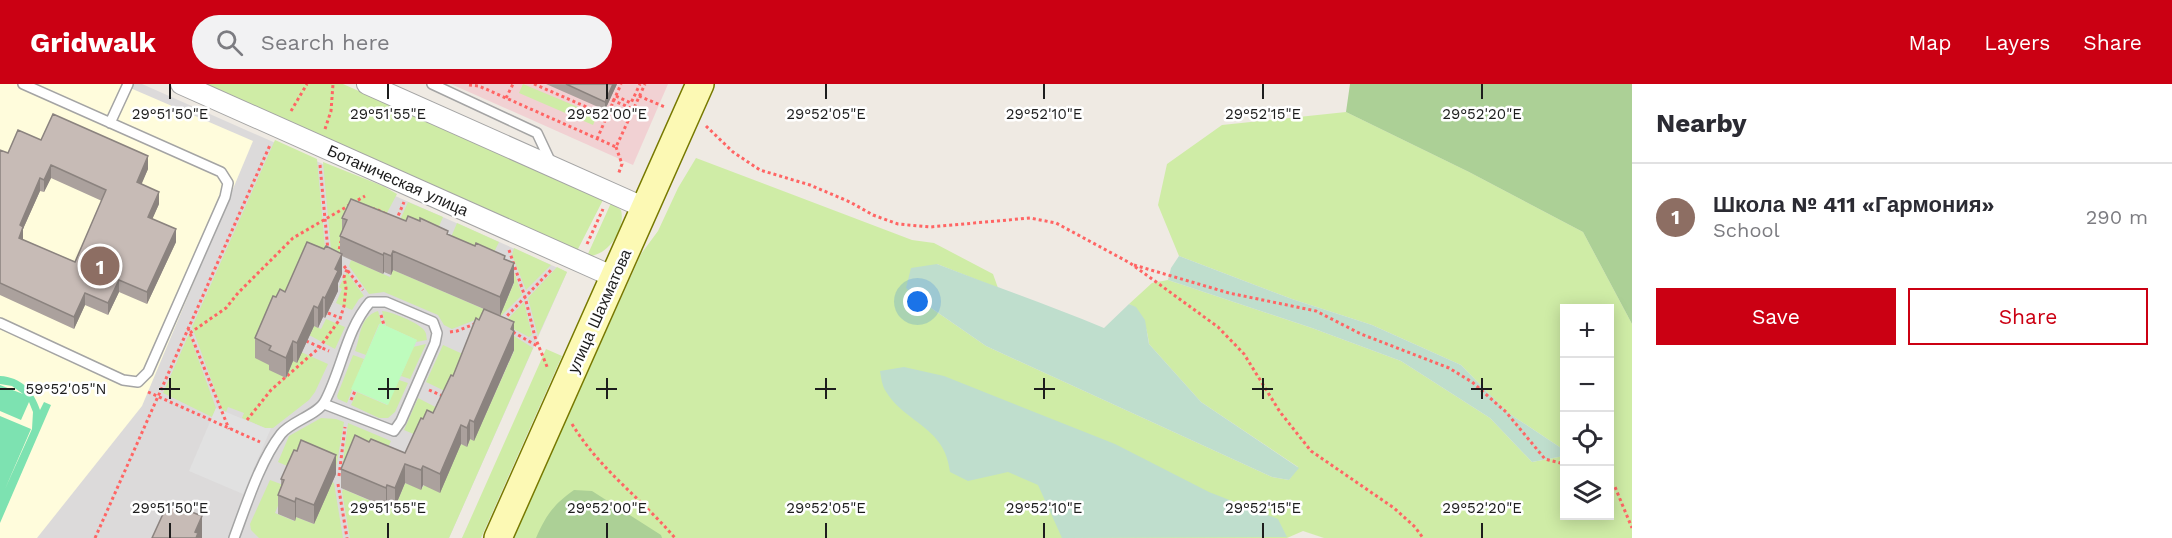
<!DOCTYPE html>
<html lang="en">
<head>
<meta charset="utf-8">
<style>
	body { margin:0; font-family:"Work Sans",sans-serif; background:#f2f2f3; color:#2b2b33 }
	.controls { position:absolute; right:18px; bottom:18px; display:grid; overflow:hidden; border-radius:0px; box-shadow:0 3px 15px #0003 }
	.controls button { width:54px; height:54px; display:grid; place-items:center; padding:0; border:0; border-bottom:2px solid #e1e1e2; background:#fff; color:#2b2b33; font:30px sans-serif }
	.you { position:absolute; left:918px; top:218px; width:21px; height:21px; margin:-15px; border:4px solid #fff; border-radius:50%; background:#1a73e8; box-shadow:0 0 0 9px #1a73e833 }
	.badge { display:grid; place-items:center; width:39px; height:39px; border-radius:50%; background:#cb0013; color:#fff; font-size:20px; font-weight:700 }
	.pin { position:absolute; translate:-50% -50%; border:3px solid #fff; box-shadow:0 2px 6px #0006 }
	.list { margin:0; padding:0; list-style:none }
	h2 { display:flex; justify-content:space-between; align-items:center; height:78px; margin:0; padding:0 24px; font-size:26px }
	h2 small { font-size:20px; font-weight:400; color:#7c7c81 }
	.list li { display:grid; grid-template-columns:39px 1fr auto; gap:18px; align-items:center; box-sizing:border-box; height:108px; padding:0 24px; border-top:2px solid #e1e1e2 }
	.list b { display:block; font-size:22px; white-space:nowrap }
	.list p { margin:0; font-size:20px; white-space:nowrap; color:#7c7c81 }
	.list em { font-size:20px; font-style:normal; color:#7c7c81 }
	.actions { display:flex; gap:12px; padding:18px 24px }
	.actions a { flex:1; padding:14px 0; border:2px solid #cb0013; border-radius:0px; text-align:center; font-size:21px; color:#cb0013 }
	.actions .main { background:#cb0013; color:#fff }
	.icon { flex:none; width:33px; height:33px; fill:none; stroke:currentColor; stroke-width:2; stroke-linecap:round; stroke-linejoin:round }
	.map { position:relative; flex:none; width:1632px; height:454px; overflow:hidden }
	header { display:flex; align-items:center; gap:36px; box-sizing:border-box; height:84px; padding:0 30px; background:#cb0013; color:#fff }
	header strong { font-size:28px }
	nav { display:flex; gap:33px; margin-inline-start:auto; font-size:21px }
	.search { width:420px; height:54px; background:#f2f2f3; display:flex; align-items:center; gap:15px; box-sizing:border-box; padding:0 21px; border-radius:33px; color:#7c7c81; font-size:22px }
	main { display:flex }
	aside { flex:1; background:#fff }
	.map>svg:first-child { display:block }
	.residential { fill:#dcdada }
	.commercial { fill:#f1d1d3 }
	.education { fill:#fffcdc }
	.grass { fill:#cfeca6 }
	.forest { fill:#acd096 }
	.wetland { fill:#bfdecd }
	.park { fill:#befcbd }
	.pitch { fill:#7de2b1 }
	.parking { fill:#e1e1e1 }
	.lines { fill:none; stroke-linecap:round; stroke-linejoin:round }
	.lane-casing { stroke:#a4a4a4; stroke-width:12 }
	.street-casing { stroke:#a4a4a4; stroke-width:22 }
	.secondary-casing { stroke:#777900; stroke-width:30 }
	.path { stroke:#ff6564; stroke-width:3; stroke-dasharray:3 3; stroke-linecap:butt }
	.lane { stroke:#fff; stroke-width:9 }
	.street { stroke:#fff; stroke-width:20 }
	.secondary { stroke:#fcf9b4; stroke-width:27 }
	.wall { fill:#aba19d; fill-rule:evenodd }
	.shaded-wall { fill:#8b837f }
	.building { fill:#c7bbb6; stroke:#8b837f; stroke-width:1.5; fill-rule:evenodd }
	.ticks { fill:none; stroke:#1d1d1d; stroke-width:2 }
	.labels { text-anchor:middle; stroke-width:5; stroke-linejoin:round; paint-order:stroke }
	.street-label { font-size:16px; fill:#1d1d1d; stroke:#fff }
	.ticks-label { font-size:15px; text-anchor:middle; fill:#1d1d1d; stroke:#fff; stroke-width:5; stroke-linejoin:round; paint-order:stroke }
</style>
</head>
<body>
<header>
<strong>Gridwalk</strong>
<div class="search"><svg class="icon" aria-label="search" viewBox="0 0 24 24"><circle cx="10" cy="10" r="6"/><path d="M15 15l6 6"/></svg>Search here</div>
<nav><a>Map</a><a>Layers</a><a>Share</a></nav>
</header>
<main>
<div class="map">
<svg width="1632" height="454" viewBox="0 0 1632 454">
	<rect width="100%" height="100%" fill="#efeae3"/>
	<path class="residential" d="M0,0h142l425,188 -118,266h-449z"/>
	<path class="commercial" d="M451,0h217l-35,81z"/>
	<path class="education" d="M0,0h121l132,57 -111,265 -105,132h-37z"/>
	<path class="grass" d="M204,0h139l260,116 -26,51z
		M523,0l74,31 -4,10 -74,-32z
		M1346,28l123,60 114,60 49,92v214h-308l-21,-7 -16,7h-774l128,-284 17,-23 20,-43 18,-30 216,82 22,3 59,31 5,14 -61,-24 -16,37 65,45 286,131 17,3 9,-13 -97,-65 -52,-58c-1,-13 -7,-34 -20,-40l23,-21 16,-3 144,48 89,33 89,57 42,44 32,-6v60h46v-207h-46v141l-57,-38 -46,-47 -89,-40 -80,-26 -113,-43 -21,-51 9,-41 55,-39z
		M275,56l42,19 9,100 -55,107 14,12 8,-17 8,-9 27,12 -13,28 -6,8 -36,28h-8l-23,-10 2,-5 -16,-6 -2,5 -4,-3 -30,-82z
		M323,78l60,24 14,8 -18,34 -39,27 -9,-5z
		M408,118l35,15 -11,26 -35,-16z
		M611,119l10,7c5,19 -13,47 -34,46z
		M457,139l42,19 -12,25 -41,-18z
		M514,164l37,17 -25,25 -14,-35z
		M351,176l39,17 3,-7 100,43 -41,16 -8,-4 -6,-10 -54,-23 -15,2 -20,-28z
		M510,176l12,35 -21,21 -1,-1 14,-32 -10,-9z
		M557,183l10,5 -29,64 -10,-38z
		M347,188l17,24 -5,3 -7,11 -16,-7 6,-14 -3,-2z
		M524,218l8,33 -3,2 -21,-11 -1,-6z
		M378,227l4,13h-3l-13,31 -11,-4c6,-15 4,-34 23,-40z
		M382,227c8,0 37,12 42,19 3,4 2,6 3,10l-11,2 1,-2 -31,-14z
		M326,235l19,8 -10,22 -26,-14 4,-10 8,4z
		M498,242l35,22 -84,190h-99l-8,-46 1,-3 42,18 2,-3 8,3 10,-24 16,6 40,-45 6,2 3,-7 4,1 40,-89z
		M189,250l27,74 -4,9 -49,-24z
		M426,260l-16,35 -9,-3 12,-29z
		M443,261l24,11 -16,38 -25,-12z
		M546,265l16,7 -81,182h-19z
		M353,271l11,4 -17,44 -9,-4 -1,-3z
		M399,296l9,3 -13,29 -7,6h-9l-28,-13 6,-13 30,13z
		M418,314l25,13 -20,27 -19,-8z
		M321,334l15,1 8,3 -9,52 -41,-5 -16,-7 11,-26z
		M348,339l43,18 -10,21 -39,7z
		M270,396l16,6 -11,27 19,8 2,-4 18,7 18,-42 2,1 9,55h-84l-8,-8 -1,-6z"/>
	<path class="forest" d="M1350,0h282v240l-49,-92 -114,-60 -123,-60z
		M574,406l18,1 69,44 1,3h-126c10,-23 18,-34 38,-48z"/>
	<path class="wetland" d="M1179,172l113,43 80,26 89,40 46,47 57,38v6l-32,6 -42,-44 -89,-57 -89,-33 -144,-48 3,-12z
		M937,180c56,22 112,41 167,64l25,-24 7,3 9,13 4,24 52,58 98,66 -10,12 -17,-3 -286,-131 -65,-45 -15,-13 5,-20z
		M904,283l40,9 171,68 94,48 69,27 9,18 -225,1 -24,-53 -30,-13 -40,9 -18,-9c-5,-46 -45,-48 -65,-82 -3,-5 -4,-13 -5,-19z"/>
	<path class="park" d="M380,239l37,17 -29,65 -37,-16z"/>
	<path class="pitch" d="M0,292c21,1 34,15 40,34l4,-8 7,3 -51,118v-107l31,13 -26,60 27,-60 1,-17 -4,-10 -8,18 -21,-9v-26l23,9 -11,-8 -12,-2z"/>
	<path class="parking" d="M216,324l49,20h6l-28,66 -54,-23z"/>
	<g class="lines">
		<g class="lane-casing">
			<path id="lane" d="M432,0l105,49 15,32
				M110,39l18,-39
				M0,239l123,57 15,2 10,-10 77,-175 3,-14 -7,-11 -198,-88
				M234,454c12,-32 26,-77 47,-104 10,-13 37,-19 44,-33 17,-32 21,-71 45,-99h16l47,20 4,11 -2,10 -34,78 -7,10 -70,-27"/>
		</g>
		<g class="street-casing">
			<path id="street" d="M181,0l433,193
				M367,0l278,124"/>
		</g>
		<g class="secondary-casing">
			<path id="secondary" d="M498,454l202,-454"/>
		</g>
		<path class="path" d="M534,0l73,32 14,-32
			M469,1l10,1 137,61 29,-63
			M616,12l15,7 9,-19
			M639,12l26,11
			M506,14l7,-14
			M612,16l21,9
			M291,27l16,-27
			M706,42l27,26 27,18 50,15 40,17 23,13 25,9 32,3 100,-9 26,5 74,40 88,64 26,27 36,58 31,39 83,57 21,19 8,11
			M325,45l6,-18 2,-27
			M597,55l10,-23
			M616,63l6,17 -4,11
			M320,81l8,86
			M372,125h4l14,7
			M396,137l8,-19
			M587,160l16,-35
			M509,166l16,47 10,40 13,32
			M338,171l3,-14
			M1134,181l95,28 87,18 45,23 88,34 23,14 34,30 39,47 19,5
			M344,182l19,24
			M328,229l12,5
			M381,231l3,10
			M503,236l49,-51
			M188,244l41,101
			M450,248l7,-1 20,-8
			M513,248l26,15
			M190,249l36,-25 12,-15 55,-55 72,-42
			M306,257l23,10
			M429,306l16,7
			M148,308l112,50
			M351,316l4,-9
			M247,336l24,-30 49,-43 20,-28 4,-13 2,-18 -2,-11 3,-8
			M572,340c28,46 69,74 103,114
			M339,392l6,-49
			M338,400l9,54
			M1610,400l5,3 17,41
			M95,454l175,-393"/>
		<use href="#lane" class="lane"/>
		<use href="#street" class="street"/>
		<use href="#secondary" class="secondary"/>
	</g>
	<path class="wall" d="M546,0h71l-12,26z
		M0,66l8,3 140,16 -7,15 18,20 -7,15 24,23 -29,62 -28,-12 -11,23 -23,-10 -11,24 -74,-34zM51,94l51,23 -27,61 -52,-22v-11l17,-38 4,1z
		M342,134l64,3 42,14 57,24 9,23 -14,34 14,15v19l-40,91 -4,-2 -3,8 -6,-3 -21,49 -17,-8 -2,5 -16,-7 -10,24 -8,-3 -1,3 -45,-19v-19l28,-27 36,11 18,-34 10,-6 20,-37 31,-67 -91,-39 -2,5 -7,-3 -1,2 -41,-18v18l-4,9v8l-13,27 -2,-1 -5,11 -4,-2 -17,37 -4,-2 -7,17 -17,-8v-5l-14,-7v-20l21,-41 9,-5 39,-43 16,4v-17l2,-4z
		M336,390l-22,50 -18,-7 -1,4 -17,-7v-19l3,-9v-7z"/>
	<path class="shaded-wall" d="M613,0h4l-12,26v-8z
		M148,72v13l-11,26v-13z
		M51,81v13l-7,14v-12z
		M40,94v13l-17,38v10l-4,11 1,-25z
		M159,108v12l-11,25v-12z
		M176,145v13l-29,62v-12z
		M393,167v19l-2,5v-19z
		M384,169v19l-1,2v-19z
		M342,170v20l-4,9v8l-13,27v-20l10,-29z
		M514,179v19l-14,34v-19z
		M119,196v12l-11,23v-12z
		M85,209v12l-11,24v-12z
		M323,213v20l-5,11v-20z
		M314,222v20l-17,37v-20z
		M514,238v28l-40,91v-19z
		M293,257v20l-7,17v-20z
		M470,336v19l-3,8v-19z
		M461,341v19l-21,49v-19z
		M336,371v19l-22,50v-19z
		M405,380v19l-10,24v-19z
		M423,382v19l-2,5v-20z
		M387,401v19l-1,3v-19z
		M296,414v19l-1,4v-19z
		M202,432v22h-7v-6z"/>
	<path class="building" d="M566,0h47l-8,18z
		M53,30l95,42 -11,26 22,10 -11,25 28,12 -29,63 -28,-12 -11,23 -23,-10 -11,24 -74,-34v-133l8,3 10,-23 23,10zM51,81l55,25 -31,72 -56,-24 4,-11 -3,-2 20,-47 4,2z
		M351,115l55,22 2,-5 12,5v-3l28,13 -1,3 28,12 1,-3 29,13 -1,3 10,4 -14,34 -107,-46 -2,5 -7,-3 -1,2 -43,-19 7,-16 -5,-2z
		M307,158l17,7 2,-3 16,8 -7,15 3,2 -13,27 -2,-1 -5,11 -4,-2 -17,37 -4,-2 -7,17 -17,-8 2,-4 -16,-8 18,-42 3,1 4,-8 5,3z
		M484,225l30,13 -3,7 3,2 -40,91 -4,-2 -3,8 -6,-3 -21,49 -17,-8 -2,4 -16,-6 -10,24 -8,-3 -1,3 -45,-19 14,-34 14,7 2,-3 34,14 16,-35 2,1 4,-9 6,3 18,-38 2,1 23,-58 3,2z
		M301,356l35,15 -22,50 -18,-7 -1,4 -17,-7 6,-15 -3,-1 13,-29 3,1z
		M168,419l34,13 -7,16 3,1 -2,5h-44z"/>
	<path class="ticks" d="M170,0v15M388,0v15M607,0v15M826,0v15M1044,0v15M1263,0v15M1482,0v15M170,294v21M388,294v21M607,294v21M826,294v21M1044,294v21M1263,294v21M1482,294v21M0,305h15M159,305h21M378,305h21M596,305h21M815,305h21M1034,305h21M1252,305h21M1471,305h21M170,439v15M388,439v15M607,439v15M826,439v15M1044,439v15M1263,439v15M1482,439v15"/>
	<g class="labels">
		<g class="street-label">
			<text transform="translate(398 96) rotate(24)" y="6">Ботаническая улица</text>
			<text transform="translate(599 227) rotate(-66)" y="6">улица Шахматова</text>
		</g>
	</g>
	<g class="ticks-label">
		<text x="170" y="35">29°51'50"E</text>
		<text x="388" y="35">29°51'55"E</text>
		<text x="607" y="35">29°52'00"E</text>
		<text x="826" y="35">29°52'05"E</text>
		<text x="1044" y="35">29°52'10"E</text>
		<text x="1263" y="35">29°52'15"E</text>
		<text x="1482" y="35">29°52'20"E</text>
		<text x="66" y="310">59°52'05"N</text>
		<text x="170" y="429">29°51'50"E</text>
		<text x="388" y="429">29°51'55"E</text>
		<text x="607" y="429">29°52'00"E</text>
		<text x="826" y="429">29°52'05"E</text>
		<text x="1044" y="429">29°52'10"E</text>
		<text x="1263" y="429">29°52'15"E</text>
		<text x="1482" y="429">29°52'20"E</text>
	</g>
</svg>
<div class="controls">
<button>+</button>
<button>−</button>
<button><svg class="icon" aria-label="locate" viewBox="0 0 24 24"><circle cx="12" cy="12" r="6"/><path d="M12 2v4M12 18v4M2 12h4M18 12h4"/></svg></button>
<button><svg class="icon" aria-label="layers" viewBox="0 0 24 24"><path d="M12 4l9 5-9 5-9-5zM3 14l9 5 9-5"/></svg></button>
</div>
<div class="you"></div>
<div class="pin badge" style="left:100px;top:182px;background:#8d6e63">1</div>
</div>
<aside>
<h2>Nearby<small></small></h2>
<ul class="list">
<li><span class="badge" style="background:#8d6e63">1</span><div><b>Школа № 411 «Гармония»</b><p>School</p></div><em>290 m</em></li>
</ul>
<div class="actions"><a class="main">Save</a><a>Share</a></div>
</aside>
</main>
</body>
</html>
